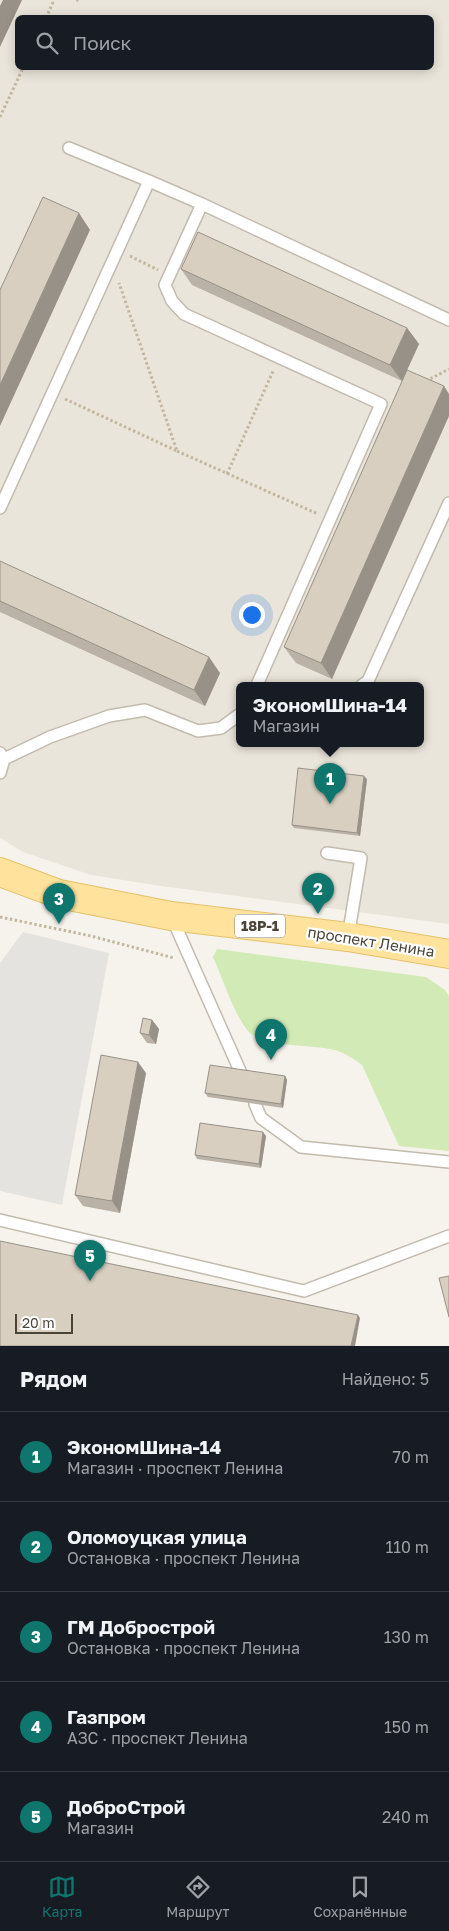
<!DOCTYPE html>
<html lang="ru">
<head>
<meta charset="utf-8">
<style>
	body { margin:0; font-family:"Golos Text",sans-serif; background:#242831; color:#f1f3f6 }
	.scale { position:absolute; left:15px; bottom:12px; width:58px; box-sizing:border-box; padding-left:5px; border:2px solid #4b4439; border-top:0; font-size:14px; line-height:18px; white-space:nowrap; color:#4b4439; -webkit-text-stroke:4px #fff; paint-order:stroke }
	.you { position:absolute; left:251px; top:614px; width:18px; height:18px; margin:-12px; border:4px solid #fff; border-radius:50%; background:#1a73e8; box-shadow:0 0 0 8px #1a73e833 }
	.badge { display:grid; place-items:center; width:32px; height:32px; border-radius:50%; background:#0f766e; color:#fff; font-size:16px; font-weight:700 }
	.pin { position:absolute; translate:-50% -41px; filter:drop-shadow(0 1px 2px #0008) }
	.pin::after { content:''; position:absolute; top:26px; width:18px; height:15px; background:inherit; clip-path:polygon(0 0,100% 0,50% 100%) }
	.popup { position:absolute; left:236px; top:682px; width:188px; height:65px; box-sizing:border-box; display:grid; place-content:center; border-radius:8px; background:#171b24; filter:drop-shadow(0 1px 4px #0005); font-size:16px; white-space:nowrap; color:#9ea1a6 }
	.popup b { font-size:19px; color:#f1f3f6 }
	.popup::after { content:''; position:absolute; left:50%; top:100%; margin-left:-10px; border:10px solid transparent; border-top-color:#171b24 }
	.list { margin:0; padding:0; list-style:none }
	h2 { display:flex; justify-content:space-between; align-items:center; height:65px; margin:0; padding:0 20px; font-size:21px }
	h2 small { font-size:16px; font-weight:400; color:#9ea1a6 }
	.list li { display:grid; grid-template-columns:32px 1fr auto; gap:15px; align-items:center; box-sizing:border-box; height:90px; padding:0 20px; border-top:1px solid #363941 }
	.list b { display:block; font-size:19px; white-space:nowrap }
	.list p { margin:0; font-size:16px; white-space:nowrap; color:#9ea1a6 }
	.list em { font-size:16px; font-style:normal; color:#9ea1a6 }
	.icon { flex:none; width:28px; height:28px; fill:none; stroke:currentColor; stroke-width:2; stroke-linecap:round; stroke-linejoin:round }
	.map { position:relative; flex:none; width:449px; height:1346px; overflow:hidden }
	.search { position:absolute; background:#171b24; box-shadow:0 2px 12px #0003; left:15px; right:15px; top:15px; height:55px; display:flex; align-items:center; gap:12px; box-sizing:border-box; padding:0 18px; border-radius:8px; color:#9ea1a6; font-size:19px }
	.sheet { height:515px; background:#171b24 }
	nav { display:flex; justify-content:space-around; align-items:center; box-sizing:border-box; height:70px; border-top:1px solid #363941; background:#171b24; font-size:14px; color:#9ea1a6 }
	nav a { display:grid; justify-items:center; gap:2px }
	nav .on { color:#0f766e }
	.map>svg:first-child { display:block }
	.residential { fill:#eae5da; fill-rule:evenodd }
	.green { fill:#d2eab5 }
	.parking { fill:#e5e3e0 }
	.lines { fill:none; stroke-linecap:round; stroke-linejoin:round }
	.lane-casing { stroke:#c2bbae; stroke-width:14 }
	.primary-casing { stroke:#e6c16a; stroke-width:30 }
	.path { stroke:#c4b79f; stroke-width:3; stroke-dasharray:2.5 2.5; stroke-linecap:butt }
	.lane { stroke:#fff; stroke-width:11 }
	.primary { stroke:#ffe39c; stroke-width:28 }
	.wall { fill:#bab2a6 }
	.shaded-wall { fill:#979187 }
	.building { fill:#d8cfc1; stroke:#979187 }
	.labels { text-anchor:middle; stroke-width:4.5; stroke-linejoin:round; paint-order:stroke }
	.shield { fill:#fff; stroke:#817c74; stroke-width:1 }
	.shield-label { font-size:14px; font-weight:bold; fill:#4b4439 }
	.street-label { font-size:15px; fill:#4b4439; stroke:#fff }
</style>
</head>
<body>
<div class="map">
<svg width="449" height="1346" viewBox="0 0 449 1346">
	<rect width="100%" height="100%" fill="#f6f3ec"/>
	<path class="residential" d="M0,0h449v924l-288,-38 -70,-11 -68,-23 -23,-14zM18,18h414v50h-414zM240,685h180v58h-180z"/>
	<path class="green" d="M217,949l209,28 19,13 4,6v155l-50,-5 -37,-81c-8,-6 -17,-12 -27,-15 -22,-6 -73,-2 -88,-20 -15,-20 -23,-49 -34,-73z"/>
	<path class="parking" d="M23,932l86,21 -47,252 -62,-14v-228z"/>
	<g class="lines">
		<g class="lane-casing">
			<path id="lane" d="M69,148l80,33
				M0,508l149,-327 53,23
				M257,685l124,-281 -197,-90 -12,-13 -7,-16 37,-81 247,116
				M362,685l6,-4 81,-178
				M0,753l4,6 -4,14
				M4,759l46,-22 59,-21 36,-6 53,21 23,-3 19,-14
				M327,853l34,5 -13,79
				M172,918l69,155
				M255,1104l6,14 40,29 148,15
				M0,1220l304,71 145,-55"/>
		</g>
		<g class="primary-casing">
			<path id="primary" d="M0,872l59,22 112,22 177,21 101,17"/>
		</g>
		<path class="path" d="M76,0h3
			M46,18l8,-18
			M0,117l23,-49
			M130,256l28,14
			M426,381l23,-12
			M65,399l112,52 -58,-168
			M177,451l141,63
			M227,474l47,-105
			M0,917l91,19 83,22"/>
		<use href="#lane" class="lane"/>
		<use href="#primary" class="primary"/>
	</g>
	<path class="wall" d="M181,269l226,59 12,16 -17,37 -210,-96z
		M444,386l-112,293 -36,-16 -12,-16z
		M0,561l220,112 -15,33 -205,-94z
		M367,779l-7,57 -66,-8 -2,-3z
		M152,1020l7,9 -3,15 -9,-1 -7,-10z
		M146,1073l-26,140 -37,-7 -8,-11z
		M285,1076l2,4 -4,28 -75,-11 -3,-4z
		M266,1136l-5,32 -64,-9 -2,-4z"/>
	<path class="shaded-wall" d="M3,0h19l-22,47v-41z
		M79,213l11,17 -90,196v-41z
		M407,328l12,16 -17,37 -12,-16z
		M444,386l5,8v22l-117,263 -11,-16z
		M209,657l11,16 -15,33 -11,-16z
		M364,776l3,3 -7,57 -3,-3z
		M152,1020l7,9 -3,15 -7,-9z
		M138,1062l8,11 -26,140 -8,-12z
		M285,1076l2,4 -4,28 -2,-4z
		M263,1132l3,4 -5,32 -2,-4z
		M358,1315l2,3 -5,28h-4z"/>
	<path class="building" d="M43,197l36,16 -79,172v-95z
		M198,232l209,96 -17,37 -209,-96z
		M407,370l37,16 -123,277 -37,-16z
		M0,561l209,96 -15,33 -194,-89z
		M298,768l66,8 -7,57 -65,-8z
		M143,1018l9,2 -3,15 -9,-2z
		M101,1055l37,7 -26,139 -37,-6z
		M210,1065l75,11 -4,28 -76,-11z
		M200,1123l63,9 -4,32 -64,-9z
		M0,1241l358,74 -7,31h-351z
		M449,1276v41l-10,-39z"/>
	<g class="labels">
		<rect class="shield" x="235" y="914.5" width="50" height="23" rx="4"/>
		<g class="shield-label">
			<text x="260" y="931">18Р-1</text>
		</g>
		<g class="street-label">
			<text transform="translate(371 942) rotate(9)" y="5">проспект Ленина</text>
		</g>
	</g>
</svg>
<div class="scale">20 m</div>
<div class="you"></div>
<div class="pin badge" style="left:330px;top:804px">1</div>
<div class="popup"><b>ЭкономШина-14</b>Магазин</div>
<div class="pin badge" style="left:318px;top:914px">2</div>
<div class="pin badge" style="left:59px;top:924px">3</div>
<div class="pin badge" style="left:271px;top:1060px">4</div>
<div class="pin badge" style="left:90px;top:1281px">5</div>
<div class="search"><svg class="icon" aria-label="search" viewBox="0 0 24 24"><circle cx="10" cy="10" r="6"/><path d="M15 15l6 6"/></svg>Поиск</div>
</div>
<section class="sheet">
<h2>Рядом<small>Найдено: 5</small></h2>
<ul class="list">
<li><span class="badge">1</span><div><b>ЭкономШина-14</b><p>Магазин · проспект Ленина</p></div><em>70 m</em></li>
<li><span class="badge">2</span><div><b>Оломоуцкая улица</b><p>Остановка · проспект Ленина</p></div><em>110 m</em></li>
<li><span class="badge">3</span><div><b>ГМ Добрострой</b><p>Остановка · проспект Ленина</p></div><em>130 m</em></li>
<li><span class="badge">4</span><div><b>Газпром</b><p>АЗС · проспект Ленина</p></div><em>150 m</em></li>
<li><span class="badge">5</span><div><b>ДоброСтрой</b><p>Магазин</p></div><em>240 m</em></li>
</ul>
</section>
<nav>
<a class="on"><svg class="icon" aria-label="map" viewBox="0 0 24 24"><path d="M3 6l6-2 6 2 6-2v14l-6 2-6-2-6 2zM9 4v14M15 6v14"/></svg>Карта</a>
<a><svg class="icon" aria-label="directions" viewBox="0 0 24 24"><path d="M12 3l9 9-9 9-9-9zM9 14v-3h6M13 9l2 2-2 2"/></svg>Маршрут</a>
<a><svg class="icon" aria-label="saved" viewBox="0 0 24 24"><path d="M7 4h10v16l-5-4-5 4z"/></svg>Сохранённые</a>
</nav>
</body>
</html>
